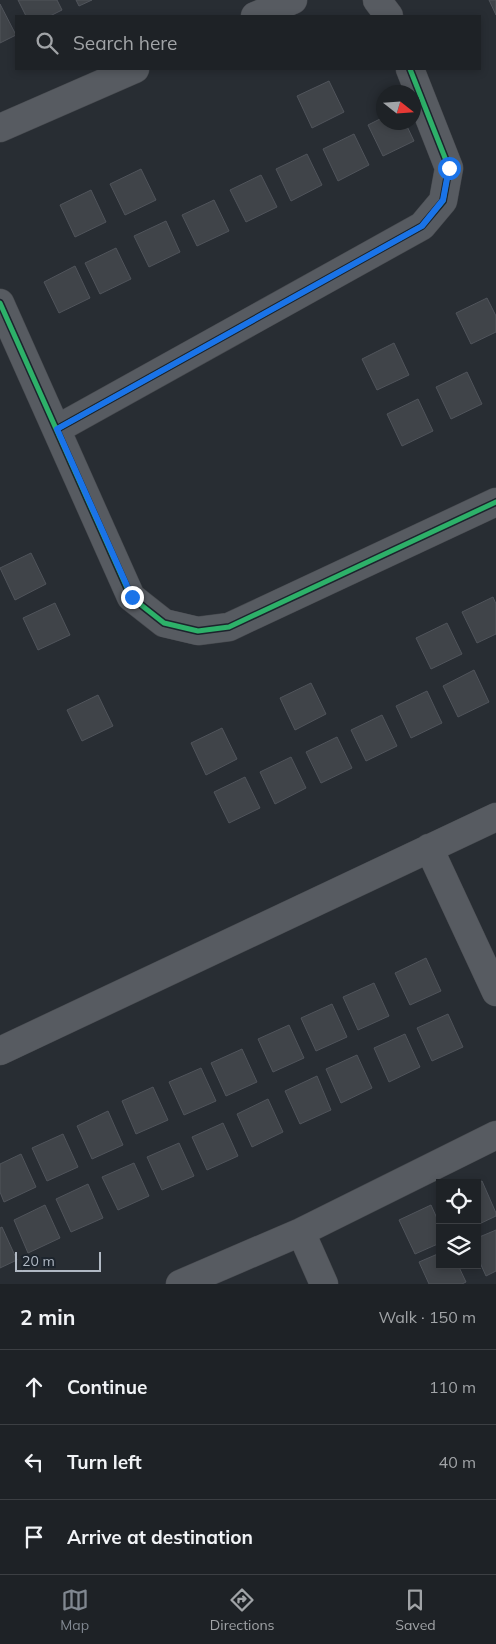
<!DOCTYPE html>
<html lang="en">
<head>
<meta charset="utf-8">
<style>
	body { margin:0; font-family:Mulish,sans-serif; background:#262a2e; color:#f1f3f6 }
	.controls { position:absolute; right:15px; bottom:15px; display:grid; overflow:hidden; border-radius:0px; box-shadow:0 2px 8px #0003 }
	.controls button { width:45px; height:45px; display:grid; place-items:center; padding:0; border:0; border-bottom:1px solid #3c3f43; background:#1e2226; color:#f1f3f6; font:25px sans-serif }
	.compass { position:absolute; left:376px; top:85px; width:45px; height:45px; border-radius:50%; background:#1e2226; box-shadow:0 2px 8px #0003; rotate:107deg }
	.scale { position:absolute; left:15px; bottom:12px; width:86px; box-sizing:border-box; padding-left:5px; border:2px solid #b1b9c4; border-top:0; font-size:14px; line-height:18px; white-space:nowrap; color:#b1b9c4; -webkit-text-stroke:4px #1c242d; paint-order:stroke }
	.stop { position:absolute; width:15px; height:15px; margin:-11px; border:4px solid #1a73e8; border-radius:50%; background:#fff }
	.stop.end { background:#1a73e8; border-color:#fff; box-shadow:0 1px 5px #0008 }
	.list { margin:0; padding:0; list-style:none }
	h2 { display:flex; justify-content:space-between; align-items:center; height:65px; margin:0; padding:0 20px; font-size:21px }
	h2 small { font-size:16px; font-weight:400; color:#a1a4a7 }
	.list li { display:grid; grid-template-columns:32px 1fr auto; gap:15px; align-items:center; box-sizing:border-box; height:75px; padding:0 20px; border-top:1px solid #3c3f43 }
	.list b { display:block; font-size:19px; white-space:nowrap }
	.list em { font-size:16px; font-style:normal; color:#a1a4a7 }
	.icon { flex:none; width:28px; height:28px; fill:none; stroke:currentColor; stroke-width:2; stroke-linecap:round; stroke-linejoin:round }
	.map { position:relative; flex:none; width:496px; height:1284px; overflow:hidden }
	.search { position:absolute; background:#1e2226; box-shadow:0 2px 8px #0003; left:15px; right:15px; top:15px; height:55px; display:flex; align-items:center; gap:12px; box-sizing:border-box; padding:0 18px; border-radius:0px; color:#a1a4a7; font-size:19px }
	.sheet { height:290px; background:#1e2226 }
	nav { display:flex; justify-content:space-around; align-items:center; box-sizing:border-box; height:70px; border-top:1px solid #3c3f43; background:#1e2226; font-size:14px; color:#a1a4a7 }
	nav a { display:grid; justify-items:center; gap:2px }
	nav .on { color:#818891 }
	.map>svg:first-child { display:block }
	.building { fill:#404449; stroke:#50545b }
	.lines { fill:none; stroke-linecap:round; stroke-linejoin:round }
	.street-casing { stroke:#46494e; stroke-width:29 }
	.street { stroke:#575b61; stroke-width:28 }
	.cycleway-casing { stroke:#1c242d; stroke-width:8 }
	.cycleway { stroke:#2db169; stroke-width:5 }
	.route { stroke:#1a73e8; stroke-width:6 }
</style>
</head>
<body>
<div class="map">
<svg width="496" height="1284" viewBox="0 0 496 1284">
	<rect width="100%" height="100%" fill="#282d33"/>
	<path class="building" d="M18,0h39l5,10 -12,6h-24z
		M76,0h16l-13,6z
		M489,0h7v15z
		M0,4l16,31 -16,8z
		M329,81l15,31 -32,16 -15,-32z
		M384,117v5h21l9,19 -31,15 -15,-31z
		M354,134l15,31 -31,16 -15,-32z
		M307,154l15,31 -31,16 -15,-32z
		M141,169l15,31 -31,15 -15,-31z
		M261,175l16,32 -31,15 -16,-32z
		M91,190l15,32 -31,15 -15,-32z
		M214,200l15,31 -32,15 -15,-31z
		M166,221l14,31 -31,15 -15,-31z
		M116,248l15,31 -31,15 -15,-31z
		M75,266l15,32 -31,15 -15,-31z
		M487,298l9,18v16l-25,12 -15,-31z
		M394,343l15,32 -32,15 -15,-31z
		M467,372l15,32 -31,15 -15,-32z
		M418,399l15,32 -31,15 -15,-32z
		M31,553l15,31 -31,16 -15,-32z
		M493,597l3,7v30l-19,9 -15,-31z
		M55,603l15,32 -32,15 -15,-32z
		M447,623l15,31 -31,15 -15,-31z
		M474,670l15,32 -31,15 -15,-31z
		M311,683l15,31 -31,16 -15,-32z
		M427,691l15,32 -31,15 -15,-32z
		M98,695l15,31 -31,15 -15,-31z
		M382,715l15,31 -31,15 -15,-31z
		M222,728l15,31 -31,16 -15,-32z
		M337,737l15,31 -31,15 -15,-31z
		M291,757l15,31 -31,16 -15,-32z
		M245,777l15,31 -31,15 -15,-31z
		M426,958l15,33 -31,14 -15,-32z
		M374,983l15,33 -31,14 -15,-33z
		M332,1004l15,33 -31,14 -15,-33z
		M448,1014l15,33 -31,14 -15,-33z
		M289,1025l15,33 -31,14 -15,-33z
		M405,1034l15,33 -31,15 -15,-34z
		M242,1049l15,33 -31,14 -15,-33z
		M357,1055l15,33 -31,15 -15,-34z
		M201,1068l15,33 -32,14 -15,-33z
		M317,1076l14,34 -31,14 -15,-33z
		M153,1087l15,33 -32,14 -14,-33z
		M268,1099l15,33 -31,15 -15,-33z
		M108,1111l15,34 -31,14 -15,-33z
		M223,1123l15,33 -31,14 -15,-33z
		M63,1134l15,33 -31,14 -15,-33z
		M179,1143l15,33 -32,14 -15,-33z
		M21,1154l15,33 -32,15 -4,-10v-28z
		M134,1163l15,33 -31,14 -16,-33z
		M482,1181l14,32v3l-19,9v-42z
		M88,1184l15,34 -32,14 -15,-33z
		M45,1205l15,33 -32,15 -14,-33z
		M431,1205l9,20v18l-25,11 -16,-34z
		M2,1227l15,33 -17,8v-40z
		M496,1230v41l-10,5 -9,-20v-18z
		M440,1253v12h18l8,17 -4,2h-33l-10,-22z"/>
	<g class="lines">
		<g class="street-casing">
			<path id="street" d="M377,0l12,16
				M255,16l38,-16
				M0,128l135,-59
				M0,303l131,294 33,26 34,8 31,-4 267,-125
				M57,429l365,-203 21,-25 6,-33 -39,-99
				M429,848l67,144
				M0,1051l496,-234
				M301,1232l23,52
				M180,1284l121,-52 195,-97"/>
		</g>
		<use href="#street" class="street"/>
		<g class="cycleway-casing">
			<path id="cycleway" d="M0,303l131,294 33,26 34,8 31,-4 267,-125
				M57,429l365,-203 21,-25 6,-33 -39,-99"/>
		</g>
		<use href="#cycleway" class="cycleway"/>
	</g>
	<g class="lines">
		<path class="route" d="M132,597l-75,-168 365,-203 21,-26 6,-32"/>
	</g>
</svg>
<div class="controls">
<button><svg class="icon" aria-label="locate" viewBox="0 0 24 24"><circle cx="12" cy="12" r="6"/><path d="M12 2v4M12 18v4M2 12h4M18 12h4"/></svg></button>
<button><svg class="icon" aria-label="layers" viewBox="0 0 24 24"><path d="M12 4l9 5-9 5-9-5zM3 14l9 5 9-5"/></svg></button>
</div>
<svg class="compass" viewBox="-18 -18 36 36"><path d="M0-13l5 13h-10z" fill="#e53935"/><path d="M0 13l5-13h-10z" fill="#a1a4a7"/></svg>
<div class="scale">20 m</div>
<div class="stop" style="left:449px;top:168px"></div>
<div class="stop end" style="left:132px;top:597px"></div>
<div class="search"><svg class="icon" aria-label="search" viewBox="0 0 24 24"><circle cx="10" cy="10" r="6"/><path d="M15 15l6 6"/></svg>Search here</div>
</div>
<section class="sheet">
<h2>2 min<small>Walk · 150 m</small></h2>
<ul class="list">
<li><svg class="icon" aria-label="ahead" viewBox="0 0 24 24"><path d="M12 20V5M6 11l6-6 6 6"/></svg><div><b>Continue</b></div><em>110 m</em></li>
<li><svg class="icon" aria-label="left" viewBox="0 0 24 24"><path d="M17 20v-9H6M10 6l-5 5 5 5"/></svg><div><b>Turn left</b></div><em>40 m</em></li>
<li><svg class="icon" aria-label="arrive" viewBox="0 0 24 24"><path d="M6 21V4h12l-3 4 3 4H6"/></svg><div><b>Arrive at destination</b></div></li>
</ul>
</section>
<nav>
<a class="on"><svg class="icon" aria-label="map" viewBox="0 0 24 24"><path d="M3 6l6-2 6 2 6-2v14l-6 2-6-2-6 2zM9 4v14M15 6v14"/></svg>Map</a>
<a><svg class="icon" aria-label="directions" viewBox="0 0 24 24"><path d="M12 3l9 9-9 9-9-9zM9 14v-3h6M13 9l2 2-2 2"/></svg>Directions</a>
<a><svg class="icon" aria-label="saved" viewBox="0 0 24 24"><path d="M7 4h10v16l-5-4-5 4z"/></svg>Saved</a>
</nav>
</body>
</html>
